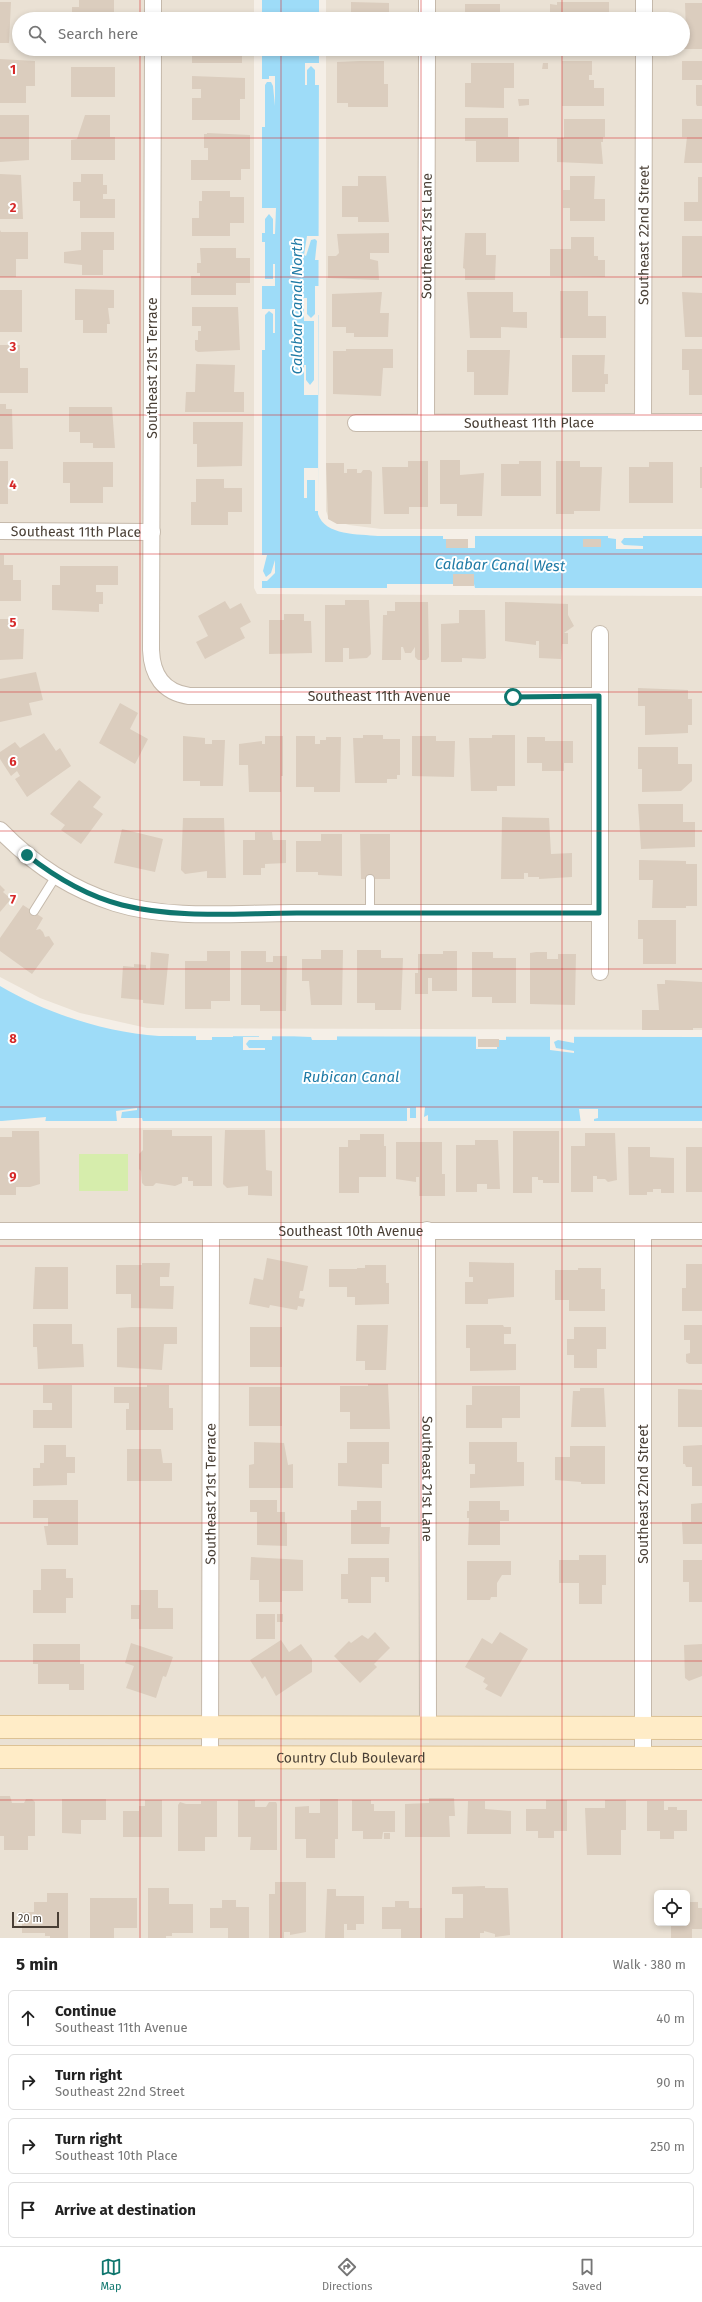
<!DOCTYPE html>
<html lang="en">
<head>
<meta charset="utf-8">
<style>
	body { margin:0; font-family:"Fira Sans",sans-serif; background:#f2f2f2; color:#222 }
	.controls { position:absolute; right:12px; bottom:12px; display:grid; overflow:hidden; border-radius:6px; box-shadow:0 2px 6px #0003 }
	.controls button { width:36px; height:36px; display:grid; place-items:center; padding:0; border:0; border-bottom:1px solid #e0e0e0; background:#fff; color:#222; font:20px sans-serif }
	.scale { position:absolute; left:12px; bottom:10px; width:47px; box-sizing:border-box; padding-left:4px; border:2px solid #493f35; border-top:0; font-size:11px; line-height:14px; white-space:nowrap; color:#493f35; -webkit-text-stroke:3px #fff; paint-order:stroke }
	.stop { position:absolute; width:12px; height:12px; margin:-9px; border:3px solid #0f766e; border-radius:50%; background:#fff }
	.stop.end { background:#0f766e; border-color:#fff; box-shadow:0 1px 4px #0008 }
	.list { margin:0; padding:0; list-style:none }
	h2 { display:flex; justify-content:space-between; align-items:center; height:52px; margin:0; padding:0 16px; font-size:17px }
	h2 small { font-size:13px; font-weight:400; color:#767676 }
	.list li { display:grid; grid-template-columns:26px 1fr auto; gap:12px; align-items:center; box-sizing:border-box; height:56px; margin:0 8px 8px; padding:0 8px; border:1px solid #e0e0e0; border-radius:6px }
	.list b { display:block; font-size:15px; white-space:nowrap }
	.list p { margin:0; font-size:13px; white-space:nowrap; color:#767676 }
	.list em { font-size:13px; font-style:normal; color:#767676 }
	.icon { flex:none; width:22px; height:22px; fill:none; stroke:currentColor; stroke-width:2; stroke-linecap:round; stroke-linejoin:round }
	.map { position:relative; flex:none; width:702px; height:1938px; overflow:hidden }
	.search { position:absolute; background:#fff; box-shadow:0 2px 6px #0003; left:12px; right:12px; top:12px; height:44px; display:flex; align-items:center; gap:10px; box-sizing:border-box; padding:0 14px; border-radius:22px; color:#767676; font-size:15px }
	.sheet { height:308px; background:#fff }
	nav { display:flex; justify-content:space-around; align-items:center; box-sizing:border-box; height:56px; border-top:1px solid #e0e0e0; background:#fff; font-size:11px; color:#767676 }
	nav a { display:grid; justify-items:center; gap:2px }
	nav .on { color:#0f766e }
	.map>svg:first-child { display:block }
	.residential { fill:#eae1d4; fill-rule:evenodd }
	.green { fill:#d6edac }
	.water { fill:#9edcf8 }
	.pier { fill:#f5efe7 }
	.building { fill:#dbcdbe }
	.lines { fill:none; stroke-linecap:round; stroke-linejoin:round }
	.service-casing { stroke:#c5b9ab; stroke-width:10 }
	.minor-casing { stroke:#c5b9ab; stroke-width:18 }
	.secondary-casing { stroke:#ddc294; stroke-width:24 }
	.service { stroke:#fff; stroke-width:8 }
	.minor { stroke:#fff; stroke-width:16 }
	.secondary { stroke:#ffecc7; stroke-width:22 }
	.route { stroke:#0f766e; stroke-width:5 }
	.grid { fill:none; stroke:#d62828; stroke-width:1; stroke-opacity:0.55 }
	.labels { text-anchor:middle; stroke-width:4; stroke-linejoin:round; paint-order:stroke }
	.street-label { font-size:14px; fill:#493f35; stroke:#fff }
	.water-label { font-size:15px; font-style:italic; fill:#207ba6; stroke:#fff }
	.grid-label { font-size:13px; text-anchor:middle; font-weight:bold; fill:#d62828; stroke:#fff; stroke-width:4; stroke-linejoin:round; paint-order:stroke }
</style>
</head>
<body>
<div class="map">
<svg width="702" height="1938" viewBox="0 0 702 1938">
	<rect width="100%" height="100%" fill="#f5efe7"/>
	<path class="residential" d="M0,0h254v19h-235v30h235v539l3,6 445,2v434l-555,-2 -67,-15 -40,-15 -40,-21z
		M326,0h376v529h-321l-32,-4 -20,-6 -3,-8v-462h357v-30h-357z
		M0,1128h702v593l-702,-1z
		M0,1736l702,1v13l-702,-1z
		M0,1765l702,1v172h-702zM657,1893h30v30h-30z"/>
	<path class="green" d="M79,1154h49v37h-49z"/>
	<path class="water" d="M262,0h57v19h-57z
		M262,49h57l-1,465c7,22 41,20 60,22h324v52h-440z
		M0,986c48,28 104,46 159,50l543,1v84h-702z"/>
	<path class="pier" d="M305,63h14l2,22h-6v-15l-4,-4 -4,4v15h-2z
		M269,76h6v30l-2,-20 -2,-4h-4l-2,3v42h-3l-2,-36h2v-12h7z
		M262,208h14l-1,26h-2v-15l-4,-5 -4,5v14h-3z
		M307,236h12v24h-4l2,-19 -2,-2 -4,1 -5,16 -2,-1z
		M261,242h4v37h8v-15h2v22h-14l-2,-23h2z
		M315,286h4v15h2l-1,14h-2v80h-14v-30h2v15l4,5 4,-5v-59h-10v-23h3v16l4,4 4,-4z
		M262,309h13v24h-2v-19l-4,-3 -4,4v35h-3v-16h-2z
		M304,468h14v43h-3v-31h-8v18h-3z
		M453,533l22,2v13h-8l-1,-9h-23v-4h9z
		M608,535h35v3h-19l-3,4 3,3 19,1v3h-27v-10l-8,-1z
		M262,555h5l-4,16 3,6 5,-4 4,-13v13l-8,8h-5z
		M387,584h87l1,4h-19v2l-53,-2v2h-16z
		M294,1034l43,1v5h-25l-1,-3 -17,-1z
		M494,1034h12v6h-26l17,6v3h-21v-13h18z
		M196,1035h37v2h-21v3h-16z
		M259,1035h13v5h-23l-3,4 3,4h16v2h-22v-13h16z
		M550,1035h24v8l-16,-3 -4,2 2,6 18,3v2l-24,-3z
		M416,1107h9l-1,10 4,-2v7h-21v-14h3v10h6z
		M137,1108v2l-15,2 -1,6h21l1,4h-26l-1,-11z
		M579,1109h19v9l-4,1v5h-13z
		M46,1117l-1,6h-43v-2z"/>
	<path class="building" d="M79,0h35v19h-42v-12h7z
		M0,2h11l-2,41h-9z
		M351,2l38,1v16h-38z
		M557,2h52v17h-59v-15l7,1z
		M685,3h17v46h-19v-18h3z
		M465,4h35v13h8v2h-43z
		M192,49h50v14h-50z
		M0,59l35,2v25h-9v17h-26z
		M360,61h24v23h4v23h-40v-4h-11v-41z
		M562,61h30v14h-3v5h5v8h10v18h-42z
		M682,61h20v19h-20z
		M471,63h43v25h-10v20l-39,-1v-24h6z
		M543,63h5v6h-6z
		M71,67h44v30h-44z
		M192,76l53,2v21h-5v21h-48v-22h9v-9h-9z
		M696,85h6v21h-5l-1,-2z
		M518,99h11v6l-10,1z
		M0,115h29v45l-29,2z
		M85,115h25v22h5v23h-44v-20l6,-1z
		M465,118h43v19h11v25h-43v-21h-11z
		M564,119h41v18h-2v5h-2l2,22 -46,-2v-24h7z
		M682,119h20v44h-18l3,-26h-5z
		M207,133l43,2v34h-9v11h-50v-20h17v-12h-4v-14h3z
		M0,174l21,1 2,44h-23z
		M81,174h22v11h4v9h-4v5h12v19h-35v-17h-7v-19h8z
		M358,176h28l3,46h-31v-5h-16v-31h16z
		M570,176h25l-1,23h11v22h-35v-13h-7v-18h7z
		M698,177h4v44h-18v-19h14z
		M202,191h28v6h14v26h-14v13h-38v-18h7v-17h3z
		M0,230l1,2h27v27h-12v18h-16z
		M81,232h33v18h-11v25h-21v-10l-18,-2v-11l17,-2z
		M389,233v20h-19v6l8,2 1,19 -51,-2v-22h8l3,-3 -2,-19z
		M465,233h21v22h10l-1,25h-30v-11l-2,-1z
		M682,236h20v41h-20z
		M571,237h23v19h4v4h7v17l-55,-1v-27h21z
		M200,248h36v10h14v25h-14v12h-45v-19h9v-3h-3v-10h4z
		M75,289l39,1v18h-6l2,16h-3v9h-24v-13h-8z
		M0,290h22v42h-22z
		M560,291h28v25h18v22h-46z
		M382,292l-2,21h9l-1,24h-34v-4h-8v-6h-14v-33z
		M467,292h46v20h14v16l-26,-1v11h-31z
		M682,292l20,1v44h-17z
		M192,307h46l2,43 -42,2 -3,-2v-10h3v-9h3v-5h-9z
		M0,345h20v23h8v25h-28z
		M346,349h47v19h-10l-2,28 -48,-2v-43h13z
		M682,349h20v46h-13v-25h-7z
		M467,350h43l-2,45h-34v-23h-7z
		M572,355h33l-1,19h4v10h-3v8h-33z
		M196,364l39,1 -1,27h10v20h-59l1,-20h9z
		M0,404h6v5h6l1,40h-13z
		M69,407h43l3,41h-22v-5h-13v-11h-11z
		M193,422h50l-1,44 -45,1v-23h-4z
		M440,460h20v15l24,-2 -2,43h-25v-12h-17z
		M0,461h8v43h-8z
		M408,461h20v46h-19v7h-25l-2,-47h26z
		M519,461h22v35h-40v-32h18z
		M556,461h24v6h22l-2,44h-26v3h-18z
		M63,462h50v25h-10v16h-33v-20h-7z
		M649,462h24v41h-44v-36h20z
		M326,463h18v10h3v-4h10v4h4l2,-3h7l2,2 -1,52h-34l-9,-5z
		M700,467h2v21h-2z
		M196,479h28v9h18v24h-14v13h-37v-23h5z
		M446,539h22v9h-22z
		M583,539h18v8h-18z
		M0,555h4v10h9v15h8v21h-21z
		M60,566h58v19h-22v7h7v12h-4v8l-47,-2v-25h8z
		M453,574h21v12h-21z
		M345,600h24l2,54 -4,4 -18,1v-11h-6v14h-18v-57h20z
		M225,601l5,8 11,-6 10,19 -11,6 5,10 -40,21 -9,-17 12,-6 -10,-20z
		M395,602h33l1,55 -3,3h-8l-3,-3v-10l-4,6h-6l-2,-6h-2v13h-19l1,-45h4v-4h8z
		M505,602l63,2v11l6,11 -10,7h4v11h-6l-1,15 -22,-1v-17h-3v4l-31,-4z
		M459,610h26l1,48 -2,1 -22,-1v4h-21v-38l18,-1z
		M284,614h20v7h7l1,32 -43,1v-34h15z
		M0,619h9v10h15l-1,30 -23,1z
		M36,672l7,28 -14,3 3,12 -32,7v-43z
		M638,688l50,2v9h4v26h-4v8l-43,2v-29h-7z
		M120,703l18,10 -8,16 18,10 -13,25 -36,-21z
		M44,733l12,18 4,-3 11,18 -44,31 -12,-18 5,-3 -3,-5 -6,5 -11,-17v-7l15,-10 5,6z
		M363,735h20v4h17v36h-3v4h-10v4h-32l-2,-45h10z
		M492,735h23v51h-18v5h-26l-2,-53h23z
		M183,736l22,2v6h7v-4h13l-2,46h-23v-5h-17z
		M265,736h18v40h-2v16h-32l-1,-27h-9v-21l23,-3v3h3z
		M296,736h19v8h5v-4h6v-3h15l-1,55h-26v-5h-18z
		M412,736h24v5h19l-1,36 -42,-1z
		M527,737h18v4h28v22h-9v8h-22v-8h-15z
		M638,747h40v17h14v17l-11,10 -39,1v-23h-4z
		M79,780l22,17 -8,10 10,7 -22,30 -20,-14 4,-5 -15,-11z
		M638,804h45v18h12v25l-54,2z
		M502,817l47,1 2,36 21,-1v24l-33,2v-2h-11v-4h-4v6h-23z
		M183,818h41l2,60h-19v-7l-22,3 -4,-4z
		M122,829l41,10 -8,33 -41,-9z
		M255,832h17l1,8h13v23l-21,1v4h-4v7h-18v-35h12z
		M321,834h21v42l-24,-1v-3h-22v-31h25z
		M360,834h30v45h-29z
		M639,860l47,1v3h11v42h-11v2h-34l1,-28h-14z
		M0,885l5,5 -2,2 8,7 -11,13z
		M23,905l20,13 -7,12 4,-1 3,3 2,5 4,-1 5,8 -22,30 -32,-23v-13z
		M638,920h38v44h-33v-25h-5z
		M321,950h22l-1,55h-31l-2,-24h-7v-22h19z
		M357,950h24v8h22l-2,52h-26v-7h-18z
		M207,951h23v50h-19v8h-26v-48h22z
		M241,951h25v11h7v-6h14l-1,55h-26v-6h-19z
		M443,951h14v40h-25v-13h-4v16h-13v-21h3v-19h25z
		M151,952l18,2 -5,51 -21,-2v-3l-22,-2 2,-32 11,1v-3l12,1v4l4,1z
		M472,952h21v6h23v45h-24v-6h-20z
		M536,952h11v7h11v-5h18l-1,51 -45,-1v-51z
		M665,980l37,2v46h-9v2h-51v-20h17l-2,-26h8z
		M478,1039h21v8h-21z
		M143,1130h29v6h40v50h-19v-5h-5v-4h-6v6l-7,3 -19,-3 -3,3h-8l-3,-3 -1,-12 -2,-2v-15l4,-4z
		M225,1130h40l1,40 6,1v25l-24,-1v-9l-21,2 -4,-4z
		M12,1131h27l1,53 -10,3h-14v8h-16v-58h12z
		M513,1131h46v52h-16v-3h-5v-3h-6v16h-19z
		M585,1133h30l2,47 -9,2 -3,-3h-8v-3h-4v16h-22v-46h14z
		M360,1134h24v12h2v31h-27v16h-20v-46h9v-7h12z
		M475,1140h23l2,49h-13v-5h-10v8h-21v-47h19z
		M396,1142h46v32h3v22h-26v-19h-3v5l-20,-3z
		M628,1147h22v10l24,1v35h-13v-4h-8v3h-6v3h-18z
		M686,1147h16v45h-16z
		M267,1258l41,8 -5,25h-3l-1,7 6,1 -2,8 -5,-1 -1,4 -27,-5 -1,3 -20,-4 5,-26 9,2z
		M469,1262l45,1v34l-26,2v5h-23v-22h8v-5h-4z
		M142,1263h28l-1,14h-9v9h14l-1,23 -42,-1v-14h-15v-29h26z
		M686,1264h16v47h-20v-23h4z
		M365,1265h21v18h3v21l-34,1v-8h-8v-10h-18v-18h28v-1h8z
		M35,1267h33v42h-35z
		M578,1268h23v21h4v22h-36v-11h-14v-30h23z
		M33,1324h39v20h11l1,23 -46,2 -1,-22h-4z
		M357,1325h31l-2,45h-21v-9h-9z
		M466,1325h37l1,2h7v7h-7v10h12v26l-46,1v-23h-4z
		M684,1325h18v39h-13l-3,-2v-8l4,-1v-13h-6z
		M131,1327h46v17h-13l-2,26 -45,-3v-39z
		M250,1327h32v40h-32z
		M574,1327h32v22h-9v19h-23v-13h-7v-16h7z
		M368,1384h20l2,45h-40v-17h-10v-26h28z
		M43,1385h29v43h-39v-18h19v-7h-9z
		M147,1385h22v23h4v22h-47v-21h3v-6h-15v-16h33z
		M472,1386h48v32h-18v10h-36v-23h6z
		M249,1387h33v39h-33z
		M580,1388h24l2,39h-35l2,-36h7z
		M678,1389l24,1v37h-24z
		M254,1442l30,1 4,22 5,-1v24h-44v-23l5,-1z
		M347,1442h42v22h-7v24l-44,-2v-23h9z
		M469,1442h48v20h7v24l-54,2v-14h5v-10h-6z
		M44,1445h22v12h9v16h-8v12l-34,1v-18h7v-5h4z
		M702,1445v41h-10v-19h-6l-1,-3h-2v-18z
		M570,1446h35v38h-24v-2l-26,-2v-23h15z
		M127,1449h34l2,14h9v18h-45z
		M33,1500h45v45h-31l-3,-19h4v-8h-15z
		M250,1500h27v12h8v11h2v23l-30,-1v-33h-7z
		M357,1501h24v26h9l-1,17h-38v-34h6z
		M469,1501h31v9h9v11h-9v24h-32l1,-27h-2v-7h2z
		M702,1503v41h-19l-1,-22h9v-18z
		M579,1555h27v30h-4v19h-23v-21h-20v-23h20z
		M251,1557l52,3v31h-21v11h-23v-22h-9z
		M348,1558h41v24h-4v-5h-14v26h-23v-4h-7v-25h7z
		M683,1560h19v42h-13v-20h-6z
		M467,1561h44v14h-9l-5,8v14h-6l-1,3h-23z
		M41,1569h25v9h7v20h-7v15h-33v-23h8z
		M140,1590h18v18h15v21h-34v-10h-8v-14h9z
		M256,1614h19v25h-19z
		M277,1614h6v8h-6z
		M375,1632l15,16 -16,16 3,3 -17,16 -26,-27 15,-15 2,2 11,-8 6,4z
		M500,1632l28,17 -27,48 -16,-8 3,-4 -5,-3 2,-4 -20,-11 17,-29 10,6z
		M281,1640l8,12 12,-8 11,15v13l-36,24 -11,-20 -3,3 -12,-19z
		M131,1643l42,14 -7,20 -3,-1 -7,22 -30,-10 8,-22 -9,-3z
		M33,1644h47v20h4v26h-15v-6h-31v-20h-5z
		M702,1644v32l-13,5 -4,-3 -1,-33z
		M0,1796h10l2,7h12l2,-4h6l3,3v34h-7v14h-24v-14h-4z
		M429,1798h25l1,18h-6l1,21h-45v-33l24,-1z
		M62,1799h44v21h-25v14l-19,-1z
		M320,1799h18v40h-3v19h-29v-19h-11v-32l14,-1v7h11z
		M145,1800h17v37h-39v-26h16v-5h6z
		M238,1800h17v7h11l3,-5h7l1,2v46h-27l1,-13h-13z
		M352,1800h19v4h3v7h21v21h-12l-1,7h-19v-8h-11z
		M546,1800h21v31h-13v7h-16v-7h-12v-22h20z
		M605,1800h21v30h-5v25h-34l-2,-47h20z
		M201,1801h16v36h-12v14h-27v-46l2,-3 6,2h15z
		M468,1801h17v8l26,2v23h-44z
		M647,1801h17v9h4v-3h9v3h10v21h-13v8h-14v-8h-13z
		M384,1833h6v6h-6z
		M275,1882h31v50l-16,3v-3h-6v6h-15v-44h6z
		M485,1886v2h23l2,47 -15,2v-3l-11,-3v2h-4v5h-35v-20h18v-24h-11v-7z
		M148,1888h21v16h24v29h-21v3h-6v2h-18z
		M327,1889h9v7h28v28h-8v6h-9v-6h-3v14h-19z
		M47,1893h21v45h-18v-2h-5v-3h-23v-21h12v-10h13z
		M90,1898h47v30h-23v10h-24z
		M222,1900h14v7h13v31h-21v-10h-18v-20h12z
		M395,1901h14v7h13v30h-21v-9h-19v-22h13z
		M687,1902h11v6h4v21h-10v9h-21v-15h16z"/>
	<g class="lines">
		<g class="service-casing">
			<path id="service" d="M34,911l22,-35
				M370,913v-34"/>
		</g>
		<g class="minor-casing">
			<g id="minor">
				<path d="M153,0v19"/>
				<path d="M644,0v19"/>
				<path d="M427,19v-19"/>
				<path id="s1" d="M153,49l-2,601c1,25 12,42 38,46h410"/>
				<path id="s2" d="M643,422l1,-373"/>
				<path id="s3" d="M356,423l346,-1"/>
				<path id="s4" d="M426,423l1,-374"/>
				<path id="s5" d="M0,531l152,1"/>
				<path d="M600,634v338"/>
				<path d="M0,830c32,33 70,59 115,73 54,17 121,10 177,10 103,0 205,0 307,0"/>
				<path id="s6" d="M427,1230l1,498"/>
				<path id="s7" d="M0,1231h702"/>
				<path id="s8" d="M210,1758l1,-527"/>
				<path d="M643,1758v-527"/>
			</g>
		</g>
		<g class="secondary-casing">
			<g id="secondary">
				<path d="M0,1727l702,1"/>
				<path id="s9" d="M0,1757l702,1"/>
			</g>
		</g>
		<use href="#service" class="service"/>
		<use href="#minor" class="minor"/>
		<use href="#secondary" class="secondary"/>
	</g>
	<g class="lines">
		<path class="route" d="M27,855c28,22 60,41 95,50 56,14 118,8 175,8 101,0 202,0 302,0v-217l-86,1"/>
	</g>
	<path class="grid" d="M140,0v19M281,0v19M421,0v19M562,0v19M140,49v1889M281,49v1889M421,49v1889M562,49v1889M0,138h702M0,277h702M0,415h702M0,554h702M0,692h702M0,831h702M0,969h702M0,1107h702M0,1246h702M0,1384h702M0,1523h702M0,1661h702M0,1800h702"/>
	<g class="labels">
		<g class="street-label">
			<text dy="5" stroke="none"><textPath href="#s2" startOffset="187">Southeast 22nd Street</textPath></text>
			<text dy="5" stroke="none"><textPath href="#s4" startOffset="187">Southeast 21st Lane</textPath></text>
			<text transform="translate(152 368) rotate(-90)" y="5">Southeast 21st Terrace</text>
			<text dy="5" stroke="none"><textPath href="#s3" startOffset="173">Southeast 11th Place</textPath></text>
			<text dy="5" stroke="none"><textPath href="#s5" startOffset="76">Southeast 11th Place</textPath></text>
			<text dy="5" stroke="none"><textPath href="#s1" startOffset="857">Southeast 11th Avenue</textPath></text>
			<text dy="5" stroke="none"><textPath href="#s7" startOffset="351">Southeast 10th Avenue</textPath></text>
			<text dy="5" stroke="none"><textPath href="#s6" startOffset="249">Southeast 21st Lane</textPath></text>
			<text dy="5" stroke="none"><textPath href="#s8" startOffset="264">Southeast 21st Terrace</textPath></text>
			<text transform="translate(643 1494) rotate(-90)" y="5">Southeast 22nd Street</text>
			<text dy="5" stroke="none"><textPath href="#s9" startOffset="351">Country Club Boulevard</textPath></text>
		</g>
		<g class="water-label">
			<text transform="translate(297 306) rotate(-90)" y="5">Calabar Canal North</text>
			<text transform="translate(500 565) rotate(1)" y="5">Calabar Canal West</text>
			<text x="351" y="1082">Rubican Canal</text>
		</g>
	</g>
	<g class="grid-label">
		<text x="13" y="74">1</text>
		<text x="13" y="212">2</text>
		<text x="13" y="351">3</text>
		<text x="13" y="489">4</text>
		<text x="13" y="627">5</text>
		<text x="13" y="766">6</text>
		<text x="13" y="904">7</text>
		<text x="13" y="1043">8</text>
		<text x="13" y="1181">9</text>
	</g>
</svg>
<div class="controls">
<button><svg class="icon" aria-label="locate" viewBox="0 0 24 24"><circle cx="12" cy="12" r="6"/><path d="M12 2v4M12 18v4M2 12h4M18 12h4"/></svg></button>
</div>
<div class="scale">20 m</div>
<div class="stop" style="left:513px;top:697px"></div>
<div class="stop end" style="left:27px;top:855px"></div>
<div class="search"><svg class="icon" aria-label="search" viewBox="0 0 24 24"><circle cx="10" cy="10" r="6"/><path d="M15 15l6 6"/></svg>Search here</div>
</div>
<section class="sheet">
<h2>5 min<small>Walk · 380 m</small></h2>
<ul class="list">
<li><svg class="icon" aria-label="ahead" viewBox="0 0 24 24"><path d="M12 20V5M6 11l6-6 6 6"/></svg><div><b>Continue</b><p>Southeast 11th Avenue</p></div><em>40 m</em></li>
<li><svg class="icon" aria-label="right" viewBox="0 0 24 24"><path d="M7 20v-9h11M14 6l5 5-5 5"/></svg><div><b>Turn right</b><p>Southeast 22nd Street</p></div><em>90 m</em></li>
<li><svg class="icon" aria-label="right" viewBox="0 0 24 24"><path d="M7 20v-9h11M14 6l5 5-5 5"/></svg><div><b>Turn right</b><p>Southeast 10th Place</p></div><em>250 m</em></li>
<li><svg class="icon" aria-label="arrive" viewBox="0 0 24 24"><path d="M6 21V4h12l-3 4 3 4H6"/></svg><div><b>Arrive at destination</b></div></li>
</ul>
</section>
<nav>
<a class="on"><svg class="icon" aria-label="map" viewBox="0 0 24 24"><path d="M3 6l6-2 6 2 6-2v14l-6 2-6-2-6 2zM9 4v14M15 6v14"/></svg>Map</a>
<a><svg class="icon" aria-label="directions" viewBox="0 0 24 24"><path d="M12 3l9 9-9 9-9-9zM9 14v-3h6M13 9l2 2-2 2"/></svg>Directions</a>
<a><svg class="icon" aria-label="saved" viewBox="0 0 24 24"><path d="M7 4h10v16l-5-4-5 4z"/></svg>Saved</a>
</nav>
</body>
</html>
